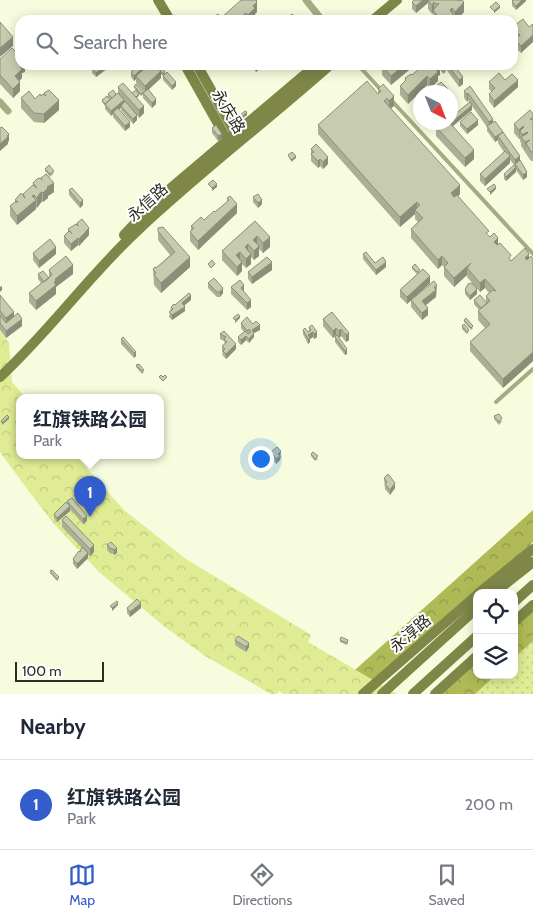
<!DOCTYPE html>
<html lang="en">
<head>
<meta charset="utf-8">
<style>
	body { margin:0; font-family:Cabin,"Noto Sans SC",sans-serif; background:#f2f2f3; color:#1f2937 }
	.controls { position:absolute; right:15px; bottom:15px; display:grid; overflow:hidden; border-radius:10px; box-shadow:0 2px 12px #0003 }
	.controls button { width:45px; height:45px; display:grid; place-items:center; padding:0; border:0; border-bottom:1px solid #e0e1e3; background:#fff; color:#1f2937; font:25px sans-serif }
	.compass { position:absolute; left:413px; top:85px; width:45px; height:45px; border-radius:50%; background:#fff; box-shadow:0 2px 12px #0003; rotate:138deg }
	.scale { position:absolute; left:15px; bottom:12px; width:89px; box-sizing:border-box; padding-left:5px; border:2px solid #2b2d21; border-top:0; font-size:14px; line-height:18px; white-space:nowrap; color:#2b2d21; -webkit-text-stroke:4px #fff; paint-order:stroke }
	.you { position:absolute; left:260px; top:458px; width:18px; height:18px; margin:-12px; border:4px solid #fff; border-radius:50%; background:#1a73e8; box-shadow:0 0 0 8px #1a73e833 }
	.badge { display:grid; place-items:center; width:32px; height:32px; border-radius:50%; background:#335dcd; color:#fff; font-size:16px; font-weight:700 }
	.pin { position:absolute; translate:-50% -41px; filter:drop-shadow(0 1px 2px #0008) }
	.pin::after { content:''; position:absolute; top:26px; width:18px; height:15px; background:inherit; clip-path:polygon(0 0,100% 0,50% 100%) }
	.popup { position:absolute; left:16px; top:394px; width:148px; height:65px; box-sizing:border-box; display:grid; place-content:center; border-radius:10px; background:#fff; filter:drop-shadow(0 1px 4px #0005); font-size:16px; white-space:nowrap; color:#747a83 }
	.popup b { font-size:19px; color:#1f2937 }
	.popup::after { content:''; position:absolute; left:50%; top:100%; margin-left:-10px; border:10px solid transparent; border-top-color:#fff }
	.list { margin:0; padding:0; list-style:none }
	h2 { display:flex; justify-content:space-between; align-items:center; height:65px; margin:0; padding:0 20px; font-size:21px }
	h2 small { font-size:16px; font-weight:400; color:#747a83 }
	.list li { display:grid; grid-template-columns:32px 1fr auto; gap:15px; align-items:center; box-sizing:border-box; height:90px; padding:0 20px; border-top:1px solid #e0e1e3 }
	.list b { display:block; font-size:19px; white-space:nowrap }
	.list p { margin:0; font-size:16px; white-space:nowrap; color:#747a83 }
	.list em { font-size:16px; font-style:normal; color:#747a83 }
	.icon { flex:none; width:28px; height:28px; fill:none; stroke:currentColor; stroke-width:2; stroke-linecap:round; stroke-linejoin:round }
	.map { position:relative; flex:none; width:533px; height:694px; overflow:hidden }
	.search { position:absolute; background:#fff; box-shadow:0 2px 12px #0003; left:15px; right:15px; top:15px; height:55px; display:flex; align-items:center; gap:12px; box-sizing:border-box; padding:0 18px; border-radius:15px; color:#747a83; font-size:19px }
	.sheet { height:155px; background:#fff }
	nav { display:flex; justify-content:space-around; align-items:center; box-sizing:border-box; height:70px; border-top:1px solid #e0e1e3; background:#fff; font-size:14px; color:#747a83 }
	nav a { display:grid; justify-items:center; gap:2px }
	nav .on { color:#335dcd }
	.map>svg:first-child { display:block }
	.grass { fill:url(#grass-dots) }
	.forest { fill:url(#forest-crowns) }
	.park { fill:url(#park-crowns) }
	.lines { fill:none; stroke-linecap:round; stroke-linejoin:round }
	.lane { stroke:#a5ac83; stroke-width:4 }
	.street { stroke:#a5ac83; stroke-width:7 }
	.secondary { stroke:#7e8648; stroke-width:10 }
	.wall { fill:#abaf96 }
	.shaded-wall { fill:#8b8f7a }
	.building { fill:#c7ccae; stroke:#8b8f7a }
	.labels { text-anchor:middle; stroke-width:4; stroke-linejoin:round; paint-order:stroke }
	.street-label { font-size:16px; fill:#2b2d21; stroke:#fff }
</style>
</head>
<body>
<div class="map">
<svg width="533" height="694" viewBox="0 0 533 694">
	<defs>
		<pattern id="grass-dots" width="8" height="8" patternUnits="userSpaceOnUse" patternTransform="scale(1.25)"><rect width="8" height="8" fill="#e0ec94"/><path d="M2 2h.1M6 6h.1" fill="none" stroke="#c0cb7f" stroke-width="1.8" stroke-linecap="round"/></pattern>
		<pattern id="forest-crowns" width="20" height="18" patternUnits="userSpaceOnUse" patternTransform="scale(1.25)"><rect width="20" height="18" fill="#afba56"/><path d="M2 6a3 3 0 1 1 6 0M12 15a3 3 0 1 1 6 0" fill="none" stroke="#8f9847"/></pattern>
		<pattern id="park-crowns" width="20" height="18" patternUnits="userSpaceOnUse" patternTransform="scale(1.25)"><rect width="20" height="18" fill="#e0ec94"/><path d="M2 6a3 3 0 1 1 6 0M12 15a3 3 0 1 1 6 0" fill="none" stroke="#c0cb7f"/></pattern>
	</defs>
	<rect width="100%" height="100%" fill="#f6fcdd"/>
	<path class="grass" d="M533,639v55h-61l21,-19h21v-19z"/>
	<path class="forest" d="M533,510v32l-169,152 -28,-7z
		M533,611v30l-19,17v-30z
		M477,662v13h19l-21,19h-33z"/>
	<path class="park" d="M0,331l9,12 3,39 14,16h-6v58h56l48,54 62,49 125,76 -3,7 89,52h-114l-4,-3 -2,3h-6l-66,-38 -40,-29 -66,-55 -45,-48 -27,-35 -27,-37z"/>
	<g class="lines">
		<path class="lane" d="M358,65l24,26
			M392,101l141,153
			M496,402l37,-33"/>
		<path class="street" d="M306,0l16,20
			M0,102l8,9"/>
		<path class="secondary" d="M158,0l12,20
			M373,20l24,-20
			M185,65l40,71 6,8
			M197,65l36,64 8,10
			M124,235l35,-37 157,-133
			M0,377c48,-44 87,-99 135,-144 62,-59 131,-111 195,-168
			M479,593l54,-44
			M494,593l39,-31
			M514,602l19,-17
			M514,622l19,-17
			M363,694l114,-99
			M382,694l95,-86
			M413,694l64,-58
			M435,694l42,-38"/>
	</g>
	<path class="wall" d="M257,0v12l-2,2v3l-3,3h-38v-3l7,1z
		M414,0h43l7,12 -7,8h-3l-1,-1v1h-20v-7l-1,1 -4,-5v-6l-12,10 -4,-4v-7z
		M526,0v1l-10,9 -4,-4v-5z
		M523,19l-2,34 -6,-6v-7l1,-2 -3,-3v-8z
		M0,59l25,6v7l-3,1v5l-3,3 1,10 -7,7 -13,-14z
		M108,65v3l-12,9 -4,-4v-5z
		M138,65l27,8 11,13 -4,4 -9,-10v-4l-2,-2v4l-13,12 8,14 -4,4 -9,-10v-3l-2,1 -2,-2v2l-2,2 7,15 -5,5 -2,-3v5l-4,4 -12,-14v-2l-3,1 12,18 -5,4 -12,-14v-3l-2,2 -6,-7v-3l-3,-4v-2l8,-1 -2,-2v-3h10v-7l14,6 4,-3 -2,-2v-2l9,7 1,-1 -8,-9v-4l-2,2 -3,-4v-5z
		M250,65h14l-8,7z
		M415,65h26v2l5,5 -3,2 -3,-5v6l-2,1v5l-8,7 -3,-3 -19,19 -8,-9v-9l5,-5v-3l7,-3 7,-6z
		M415,65l-24,20 -9,-10v-9z
		M443,65h11l9,19 -4,3z
		M463,65h8l-4,4z
		M505,80l13,7 -24,21 -5,-7v-7l3,-2 -3,-3v-7z
		M470,86l23,36 10,10 17,29 7,16 -4,3 -7,-10v2l-10,9 -2,-2v-5l10,-9 -4,-5v3l-25,23 -5,-5v-7l24,-22 -6,-9v-3l-3,2 -8,-11v-4l-15,-21v4l-19,16 21,33 -9,8 -29,-31v-9l14,-5 19,-20 -1,-2 -1,2 -3,-4v-7z
		M378,89l16,17 -3,2 69,86 -2,2 31,40 9,9 13,16 18,-3 4,1v102l-30,27 -33,-37v-9l15,-14 -7,-8v-9l1,-1 -5,-6v-4l12,2v-6l3,-3 -4,-5 -5,4 -13,-15v-2l-13,12 -10,-11v-9l-2,-2 -4,4 -27,-31v-9l7,-7 -3,-3v-5l-15,13 -82,-93v-9l60,-31z
		M44,93l15,17 -15,13 -10,-1 -13,-14v-10l14,1 9,-4z
		M416,104l4,5v9l-4,-4z
		M533,114v47h-2l-10,-15v-3l-1,-2v-2h-1l-5,-6v-9z
		M460,122l18,3 -11,9 -7,-8z
		M212,128l10,10 -4,3 -6,-8z
		M311,149l17,15 -5,5 -3,-3 -2,2 -7,-7z
		M45,169l9,4 -4,4 -5,-6z
		M33,183l21,9 -6,4v2l-5,4 -1,-1 -5,7 -1,-1v2l-19,16 -7,-9v-10l5,-4v-2l8,-4v-2l10,-8z
		M69,190l14,15 -3,3 -11,-13z
		M253,197l9,7 -4,4 -5,-6z
		M227,198l10,15 -39,37 -8,-9v-9l1,-2v-4l13,-6 11,-8 12,-10z
		M255,221l15,26 -7,6 -4,-4v7l-5,4 -3,-3v7l-5,4 -4,-4v7l-5,5 -15,-16v-9z
		M158,228l32,39 -29,26 -7,-8 -1,-16 3,-1 14,-13 -12,-15z
		M68,229l21,6 -10,11 -1,-1 -7,6 -7,-8v-7l4,-4z
		M33,253l23,1 -17,14 -6,-8z
		M363,254l12,9 11,4 -10,8 -13,-16z
		M412,267l8,5 10,11 -23,21 -7,-7v-7l17,-16 -5,-5z
		M49,270l24,4 -17,13v7l-20,16 -7,-8v-9l12,-10 -3,-4v-5l11,4z
		M272,270l-20,14 -4,-5v-7z
		M208,283l15,10 -3,4h-3l-9,-9z
		M231,287l13,5 7,15 -4,3 -16,-16z
		M465,290l12,4 -7,6 -5,-6z
		M437,292l-1,1v4l-10,8 2,10 -6,5 -11,-13v-7z
		M0,295l14,21 8,10 -16,12 -6,-8z
		M191,300l-6,5v6l-13,9 -3,-3 2,-10z
		M332,312l17,28 -3,2 -5,-6 -2,1 8,17 -2,1 -10,-13v-5l2,-2h-1l-3,3 -10,-12v-7z
		M464,320l9,8 -2,2 -7,-8z
		M241,323l12,1 7,6 -6,3v4l-5,6 -3,-3 -5,5 -3,-3v-5l6,-5 -3,-4z
		M462,326l7,6 -2,2 -5,-5z
		M309,327l8,10 -3,2 -1,-2 -3,2v3l-2,2 -5,-10v-4l5,2 1,-1z
		M224,331l12,18 -10,10 -3,-3 -1,-5v-5l3,-2 -1,-3 -4,-2v-5z
		M123,337l13,19 -2,2 -13,-14v-5z
		M136,365l8,7 -2,2 -6,-7z
		M494,416l8,5 -3,4 -5,-6z
		M271,452l10,4 -1,4 -4,4 -5,-7z
		M311,454l7,5 -3,2 -4,-5z
		M384,478l11,10 -5,7 -5,-6z
		M67,501l20,20 -4,3 -13,-15v2l-13,11 -3,-4v-4l13,-10z
		M62,520l32,32 -4,4 -2,-1v3l-11,11 -4,-5v-5l7,-7 2,-4 -20,-21z
		M107,545l10,3v5l-3,2 -2,-2 -1,1 -4,-4z
		M50,571l9,8 -2,2 -7,-8z
		M127,608h14l-11,9 -3,-4z
		M235,640l14,7 -3,5 -11,-7z
		M340,640l8,3 -1,2 -7,-3z"/>
	<path class="shaded-wall" d="M256,0h1v3v-1v10l-2,2v3l-3,3h-4v-5l5,-9z
		M423,0h8h-3v3l-12,10v-7z
		M522,0h4v1l-10,9v-4z
		M434,2v10l-1,-2v3l-1,1v-9z
		M464,2v10l-7,8h-2v-8z
		M500,6v2l-6,5v-2z
		M452,8v7l1,-1v6h-3v-10z
		M246,13v7h-8z
		M533,35v7l-12,11v-7z
		M13,37v9l-13,11v-9z
		M21,65h4v7l-3,1v5l-7,7v-9l5,-10z
		M105,65h3v3l-12,9v-4z
		M146,65h4l-14,11v3l-2,2v-5z
		M256,65h8l-8,7z
		M303,65h7l-7,5z
		M404,65h11l-24,20v-9z
		M437,65h4v3l-1,1v6l-2,1v5l-8,7v-9l6,-10z
		M467,65h4l-4,4z
		M161,71v7l-16,15v-7z
		M427,76v9l-19,19v-9z
		M463,77v7l-4,3v-7z
		M518,80v7l-24,21v-7z
		M20,82v9l-7,7v-9z
		M176,82v4l-4,4v-4z
		M468,93v7l-1,2v-7z
		M453,94v10l-3,2v-10z
		M394,96v10l-5,4v-9z
		M156,99v5l-4,4v-5z
		M59,100v10l-15,13v-9z
		M124,100v5l-3,1v2l-7,5 -1,-1v2l-2,2v-5z
		M472,105v5l-23,19v-4z
		M144,106v7l-5,5v-8z
		M247,112v3l-9,7v-2z
		M137,115v5l-4,4v-5z
		M493,119v7l-4,3v-7z
		M478,120v5l-11,9v-5z
		M130,122v5l-5,4v-5z
		M523,126v8l4,-2v9l3,-1 -4,3 -1,8v-9l-3,-4v-3l-2,-4 -1,8v-9z
		M9,134v7l-1,1v2l-8,7v-7z
		M222,134v4l-4,3v-5z
		M498,136v4l-3,2v-5z
		M474,150v9l-9,8v-9z
		M296,156v2l-5,4v-2z
		M510,156v7l-25,23v-7z
		M520,156v7l-5,1v3v-7z
		M328,157v7l-5,5v-7z
		M320,159v7l-2,2v-7z
		M516,167v5l-10,9v-4z
		M527,172v5l-4,3v-5z
		M54,183v9l-6,4v2l-5,4v-9l4,-6z
		M217,184v3l-5,4v-3z
		M460,185v9l-9,9v-10z
		M496,187v2l-6,6v-3z
		M42,192v9l-5,7v-10z
		M34,195v7l2,-2v9l-19,16v-9z
		M83,200v5l-3,3v-5z
		M262,200v4l-4,4v-5z
		M417,202v10l-2,-2v4l-15,13v-10z
		M237,204v9l-39,37v-9z
		M89,228v7l-10,11v-7z
		M257,236v10l-4,-6z
		M270,237v10l-7,6v-10z
		M78,238v7l-7,6v-7z
		M498,238v9l-4,-5z
		M248,244v10l-3,-7z
		M259,246v10l-5,4v-9z
		M56,247v7l-17,14v-7z
		M240,252v9l-4,-6z
		M251,254v10l-5,4v-9z
		M529,254v10l-4,-6z
		M442,256v9l-4,4v-9z
		M190,257v10l-29,26v-10z
		M242,262v9l-5,5v-9z
		M272,262v8l-20,14v-7z
		M386,262v5l-10,8v-5z
		M471,263l-4,5v7l-13,12v-9z
		M73,265v9l-17,13v7l-20,16v-9l18,-19 1,-3z
		M430,276v7l-23,21v-7z
		M485,279v9l-5,4v-9z
		M244,285v7l-3,-4z
		M437,285l-1,12 -14,11v-7z
		M2,286v4l-2,2v-5z
		M223,288v5l-3,4v-5z
		M477,289v5l-7,6v-4z
		M191,295v5l-9,7v-4z
		M251,300v7l-4,3v-7z
		M185,307v4l-13,9v-5z
		M428,308v7l-6,5v-7z
		M14,312v7l-8,6v-7z
		M240,316v2l-5,5v-3z
		M22,319v7l-16,12v-7z
		M260,325v5l-6,3v4l-5,6v-4l3,-9z
		M336,328v7l-3,3v-7z
		M341,329v7l-2,2v-7z
		M313,332v5l-3,2v3l-2,2v-9z
		M317,332v5l-3,2v-5z
		M349,333v7l-3,2v-7z
		M246,336v4l-5,5v-5z
		M236,344v5l-10,10v-5z
		M347,349v5l-2,1v-4z
		M136,352v4l-2,2v-5z
		M533,352v9l-30,27v-9z
		M9,417v2l-7,6v-2z
		M281,451l-1,9 -4,4v-5l2,-5z
		M395,483v5l-5,7v-5z
		M70,506v5l-13,11v-4z
		M87,516v5l-4,3v-5z
		M94,545v7l-4,4v-7z
		M117,548v5l-3,2v-5z
		M88,553v5l-11,11v-5z
		M118,603v2l-6,6v-3z
		M141,603v5l-11,9v-5z
		M249,643v4l-3,5v-5z"/>
	<path class="building" d="M241,0h15l1,2 -4,4 2,2 -7,7 -2,-2 -8,7h-21l-3,-3 4,-3 3,4z
		M414,0h9l-7,6 -4,-4z
		M428,0h29l2,1 1,-1h2l2,2 -9,10 -3,-4 -2,2 3,4 -3,3 -1,-1 -5,4h-3l-8,-10 6,-6 -1,-1 -2,1 -2,-2 -2,3z
		M513,0h9l-6,6 -4,-5z
		M496,2l4,4 -6,5 -4,-4z
		M292,14l6,6h-18l4,-3 2,2z
		M523,19l6,8 4,-3v11l-12,11 -6,-6 5,-5 -7,-7v-1z
		M0,22l13,15 -13,11z
		M12,48l8,9v8h1l-1,1 2,3 -7,7 5,6 -7,7 -13,-14v-16z
		M96,65h9l-9,8 -4,-5z
		M138,65h8l-12,11 -3,-4z
		M149,65h7l5,6 -16,15 -9,-10z
		M157,65h2l6,7 -2,2 -7,-8z
		M383,65h21l-13,11 -9,-10z
		M423,65h16l1,1 -4,3 2,3 -8,7 -3,-3 -19,19 -8,-9 6,-6 -1,-2 6,-4 1,1z
		M448,65h6l9,12 -4,3z
		M443,66l3,4 -3,2 -3,-4z
		M167,72l9,10 -4,4 -9,-10z
		M499,73l6,7 7,-6 6,6 -24,21 -5,-7 6,-6 -6,-6z
		M367,81l11,13 3,-3 -3,-2 5,-5 11,12 -5,5 -2,-3 -3,3 76,84 -9,8 3,4 3,-2 32,36 -3,2 4,4 4,-4 4,5 -4,4 3,3 3,-2 11,12 -2,3 2,3 14,-13 4,6 -4,4 2,2 4,-4 2,3v93l-30,27 -33,-37 20,-18 -12,-13 12,-10 -4,-5 7,-6 3,1 -11,-12 -5,4 -13,-15 4,-5 -17,15 -10,-11 4,-4 -6,-7 -4,4 -27,-31 12,-11 -8,-8 5,-5 -3,-3 -17,15 -82,-92z
		M441,82l12,12 -3,2v-4h-21z
		M123,83l21,23 -5,4 -21,-23z
		M136,84l7,8 -2,2 -7,-8z
		M470,86l23,33 -4,3 -21,-29 -1,2 -3,-4z
		M148,89l8,10 -4,4 -9,-10z
		M49,90l10,10 -15,14 -10,-1 -13,-15 8,-7 6,8 5,-5 1,2 2,-2 3,2 -2,-3z
		M113,90l3,4 -4,4 -4,-4z
		M136,90l3,4 -3,3 -4,-4z
		M118,93l6,7 -13,11 -6,-7z
		M107,96l3,4 -5,4 -3,-4z
		M125,101l12,14 -4,4 -12,-13z
		M420,101v8l-4,-5z
		M470,102l2,3 -22,19 -1,-2h1v-4z
		M118,108l12,14 -5,4 -12,-14z
		M530,110l3,4v3l-3,2 1,1 2,-1v33h-2l-5,-9 4,-3 -5,2 -4,-5 7,-4 -1,-1 -5,3 -2,-4 4,-4 -1,-1 -4,4 -5,-6z
		M245,111l2,1 -9,8 -2,-2z
		M471,112l7,8 -11,9 -7,-7z
		M495,121l8,11 -8,5 -8,-11z
		M441,122h8l25,28 -9,8 -29,-31z
		M216,125l6,9 -4,2 -6,-8z
		M2,127l7,7 -2,2 1,1 -8,7v-16z
		M503,132l17,24 -5,4 -17,-24z
		M316,144l12,13 -5,5 -3,-3 -2,2 -7,-7 3,-2 -3,-3z
		M505,151l5,5 -25,23 -5,-5z
		M292,152l4,4 -5,4 -3,-5z
		M520,160l7,12 -4,3 -8,-11z
		M49,165l5,6 -4,3 -5,-5z
		M514,165l2,2 -10,10 -2,-3z
		M46,174l8,9 -7,4 1,1 -5,5 -1,-1 -2,1 -3,5 -3,-3 -2,1 4,4 -19,16 -7,-10 5,-4h3l-3,-2 6,-7 4,5 -2,-4 10,-9 4,3 -4,-5 4,-4 3,-1 2,2 -1,-2z
		M213,180l4,4 -5,4 -4,-4z
		M494,184l2,3 -6,5 -3,-3z
		M72,188l11,12 -3,3 -11,-13z
		M258,194l4,6 -4,3 -5,-6z
		M230,196l7,8 -39,37 -8,-9 4,-4 -3,-2 10,-9 3,3 10,-9 1,1 14,-12 -2,-2z
		M82,219l7,9 -10,11 -1,-1 -7,6 -7,-8 5,-5 3,3 -4,-5 8,-5 2,2 -1,-3z
		M255,221l15,16 -7,6 -6,-7 -4,4 6,6 -5,5 -6,-7 -3,3 6,7 -5,5 -6,-7 -4,3 6,7 -5,5 -15,-16z
		M163,227l27,30 -29,26 -7,-8 2,-2 -3,-4 2,-2 1,1 19,-16 -17,-21v-3z
		M50,239l6,8 -17,14 -6,-8z
		M366,252l9,11 8,-6 3,5 -10,8 -13,-16z
		M66,256l7,9 -18,14 1,1 -2,2 2,3 -20,16 -7,-8 23,-18 -3,-5z
		M267,257l5,5 -20,15 -4,-5z
		M212,260l3,4 -4,4 -3,-4z
		M415,264l5,6 -3,2 -5,-5z
		M423,269l7,7 -23,21 -7,-7z
		M43,271l6,7 -5,4 -6,-8z
		M214,278l9,10 -3,4h-3l-9,-9z
		M240,280l4,5 -3,3 10,12 -4,3 -16,-16z
		M434,281l3,4 -3,2 2,3 -14,11 6,7 -6,5 -11,-13z
		M472,283l5,6 -7,7 -5,-6 3,-6z
		M189,293l2,2 -9,8 3,4 -13,8 -3,-3 4,-3 -2,-2 3,-3 1,1z
		M0,295l14,17 -8,6 -6,-7z
		M480,295l7,8 -6,5 -7,-8z
		M332,312l17,21 -3,2 -5,-6 -2,2 -3,-3 -3,3 -10,-12z
		M18,313l4,6 -16,12 -6,-8v-8l6,8z
		M238,314l2,2 -5,4 -2,-2z
		M247,317l6,7 3,-3 4,4 -8,5 2,3 -5,6 -3,-3 -5,4 -3,-3 7,-6 3,3 3,-2 -2,-3 -2,2 -6,-8z
		M466,318l7,8 -2,2 -7,-8z
		M464,324l5,6 -2,2 -5,-6z
		M312,325l5,7 -3,2 -1,-2 -5,3 2,3 -2,1 -5,-9 2,-2 3,4 3,-2 -2,-3z
		M224,331l12,13 -10,10 -3,-3 2,-2 -3,-3 5,-4 -3,-3 2,-2 -6,-3z
		M337,335l10,14 -2,2 -10,-14z
		M123,337l13,15 -2,1 -13,-14z
		M139,364l5,6 -2,1 -6,-6z
		M161,375l2,2 2,-2 2,2 -4,4 -4,-4z
		M499,414l3,4 -3,4 -5,-6z
		M7,415l2,2 -7,6 -1,-2z
		M277,447l4,4 -3,3 2,2 -4,3 -5,-7z
		M313,452l5,4 -3,3 -4,-5z
		M388,474l7,9 -5,7 -5,-6 2,-2 -3,-4z
		M72,498l15,18 -4,3 -16,-18z
		M66,502l4,4 -13,12 -3,-4z
		M66,516l28,29 -4,4 -28,-29z
		M111,542l6,6 -3,2 -2,-2 -1,1 -4,-4z
		M82,547l6,6 -11,11 -4,-5 6,-8 1,1z
		M52,570l7,7 -2,2 -7,-8z
		M137,599l4,4 -11,9 -3,-4z
		M117,601l1,2 -6,5 -2,-2z
		M238,636l11,7 -3,4 -11,-7z
		M341,637l7,3 -1,3 -7,-3z"/>
	<g class="labels">
		<g class="street-label">
			<text transform="translate(229 111) rotate(59)" y="6">永庆路</text>
			<text transform="translate(147 202) rotate(-42)" y="6">永信路</text>
			<text transform="translate(410 633) rotate(-41)" y="6">永淳路</text>
		</g>
	</g>
</svg>
<div class="controls">
<button><svg class="icon" aria-label="locate" viewBox="0 0 24 24"><circle cx="12" cy="12" r="6"/><path d="M12 2v4M12 18v4M2 12h4M18 12h4"/></svg></button>
<button><svg class="icon" aria-label="layers" viewBox="0 0 24 24"><path d="M12 4l9 5-9 5-9-5zM3 14l9 5 9-5"/></svg></button>
</div>
<svg class="compass" viewBox="-18 -18 36 36"><path d="M0-13l5 13h-10z" fill="#e53935"/><path d="M0 13l5-13h-10z" fill="#747a83"/></svg>
<div class="scale">100 m</div>
<div class="you"></div>
<div class="pin badge" style="left:90px;top:517px">1</div>
<div class="popup"><b>红旗铁路公园</b>Park</div>
<div class="search"><svg class="icon" aria-label="search" viewBox="0 0 24 24"><circle cx="10" cy="10" r="6"/><path d="M15 15l6 6"/></svg>Search here</div>
</div>
<section class="sheet">
<h2>Nearby<small></small></h2>
<ul class="list">
<li><span class="badge">1</span><div><b>红旗铁路公园</b><p>Park</p></div><em>200 m</em></li>
</ul>
</section>
<nav>
<a class="on"><svg class="icon" aria-label="map" viewBox="0 0 24 24"><path d="M3 6l6-2 6 2 6-2v14l-6 2-6-2-6 2zM9 4v14M15 6v14"/></svg>Map</a>
<a><svg class="icon" aria-label="directions" viewBox="0 0 24 24"><path d="M12 3l9 9-9 9-9-9zM9 14v-3h6M13 9l2 2-2 2"/></svg>Directions</a>
<a><svg class="icon" aria-label="saved" viewBox="0 0 24 24"><path d="M7 4h10v16l-5-4-5 4z"/></svg>Saved</a>
</nav>
</body>
</html>
